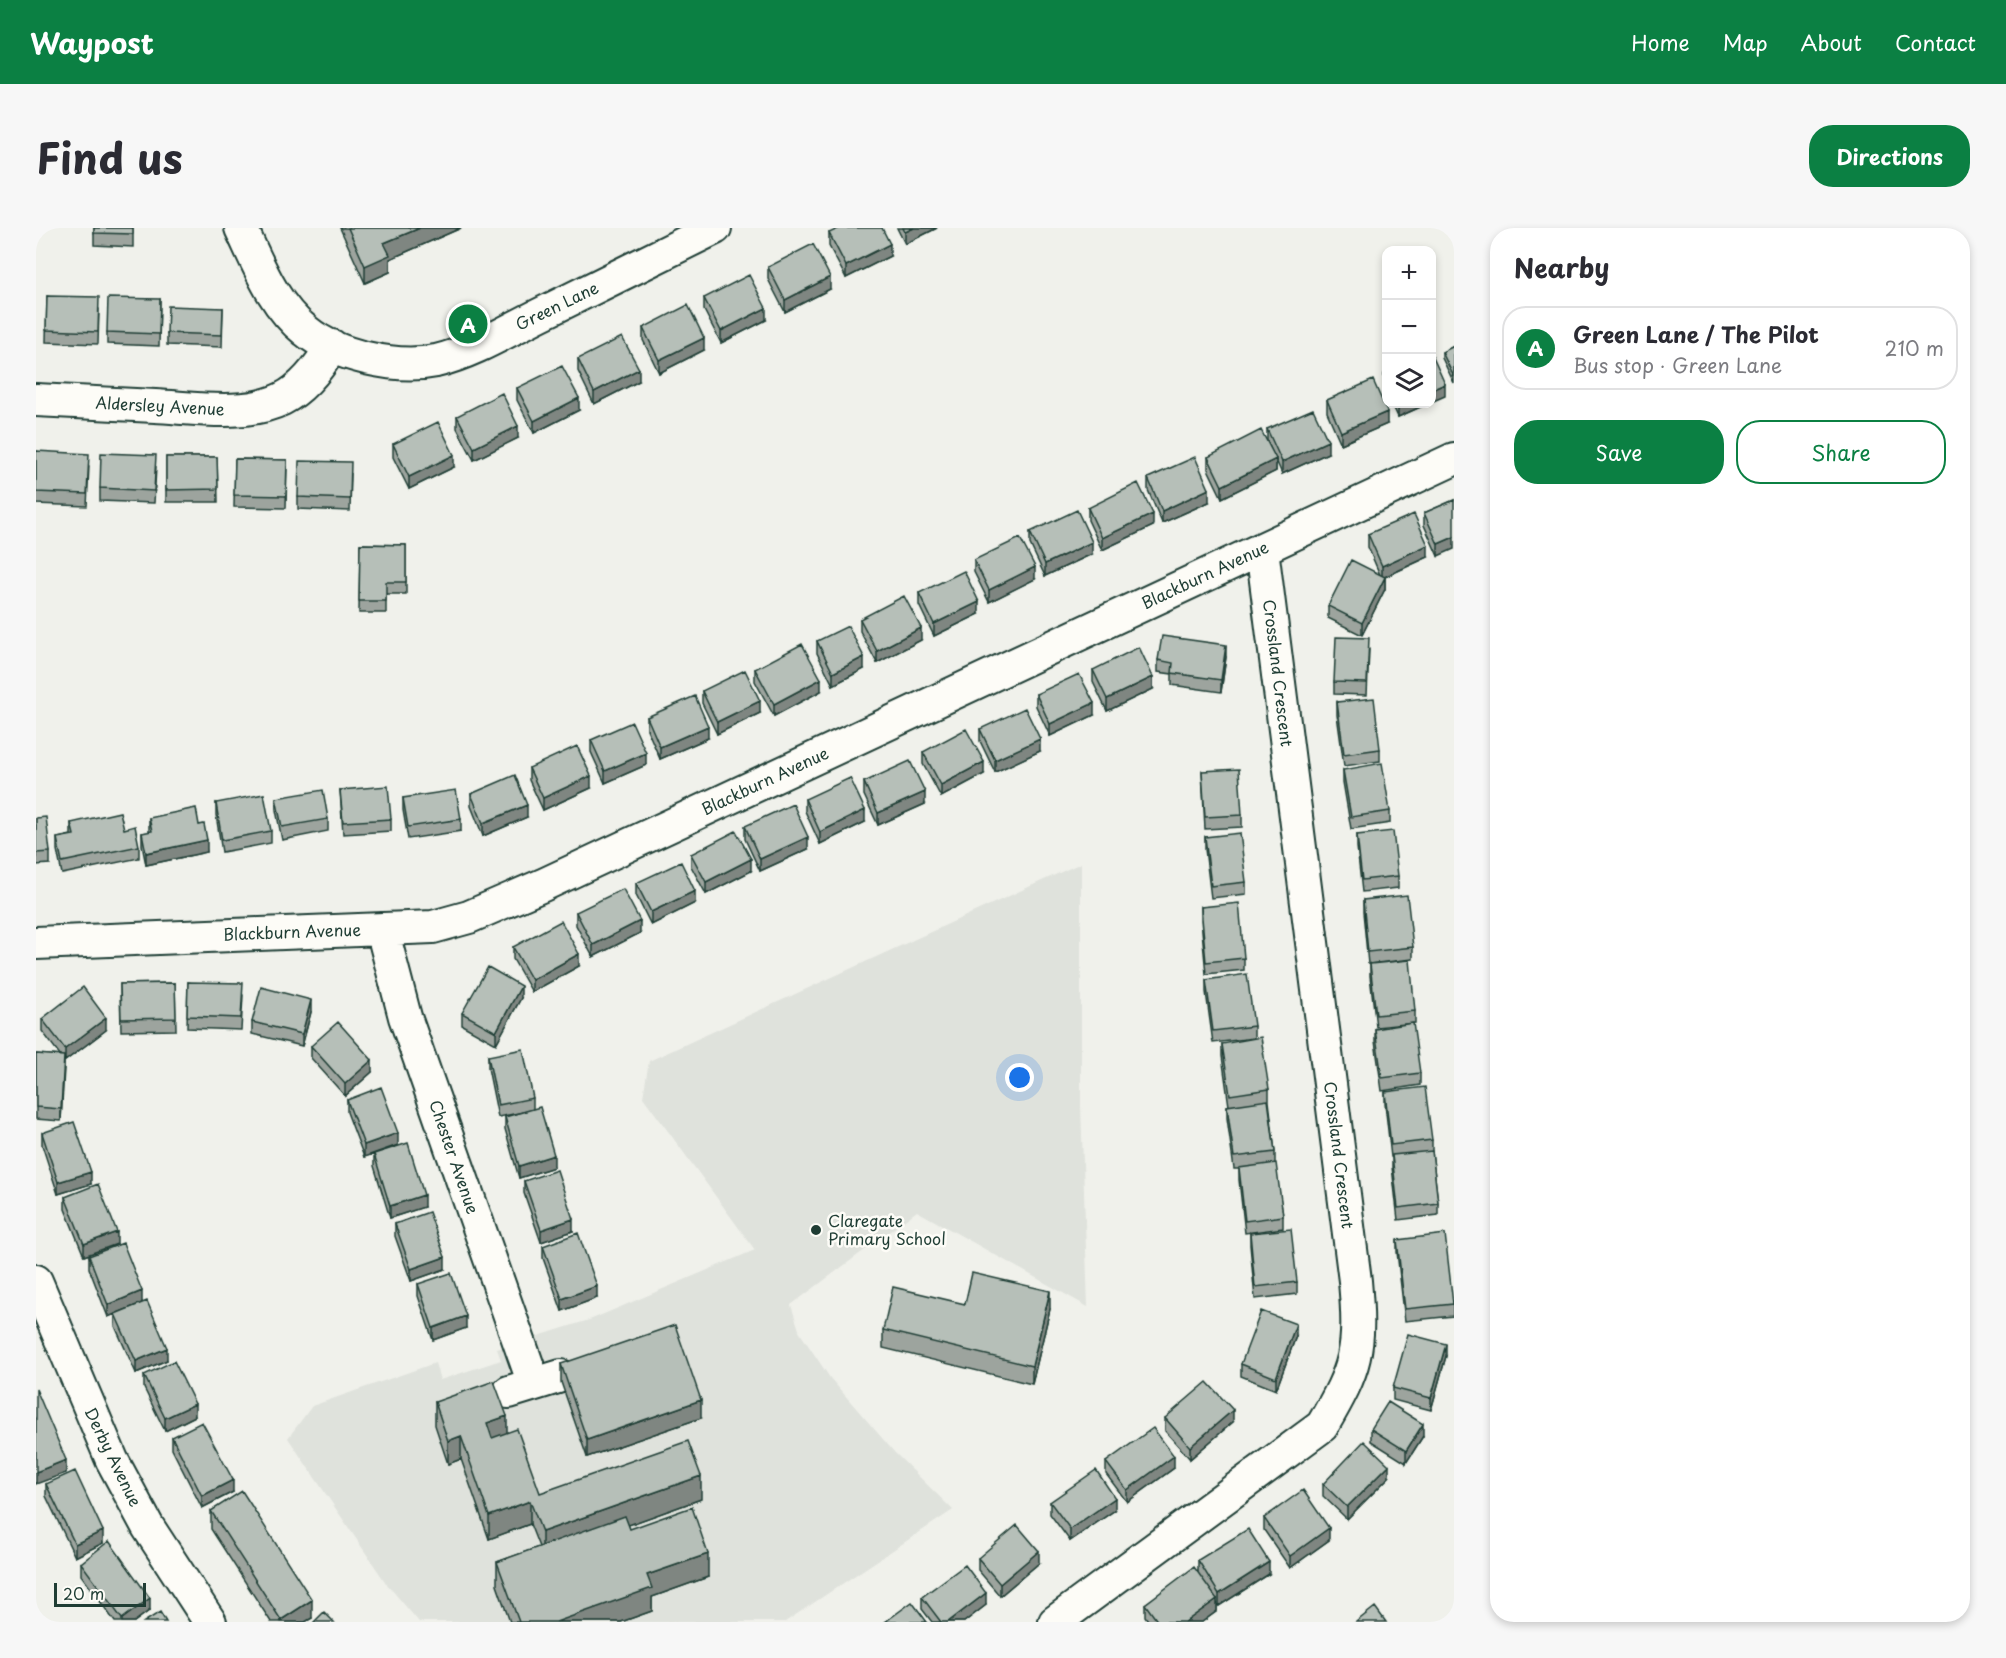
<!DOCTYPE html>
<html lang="en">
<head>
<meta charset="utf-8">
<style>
	body { margin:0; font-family:"Playpen Sans",sans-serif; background:#f7f7f7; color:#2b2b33 }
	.controls { position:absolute; right:18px; top:18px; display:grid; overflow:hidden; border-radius:12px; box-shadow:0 3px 9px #0003 }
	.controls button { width:54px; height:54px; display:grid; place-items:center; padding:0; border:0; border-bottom:2px solid #e1e1e2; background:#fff; color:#2b2b33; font:30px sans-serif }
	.scale { position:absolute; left:18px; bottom:15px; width:92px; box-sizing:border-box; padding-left:6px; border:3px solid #1f3d34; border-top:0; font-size:16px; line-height:21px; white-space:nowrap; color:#1f3d34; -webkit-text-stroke:4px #fdfcf7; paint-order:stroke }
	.you { position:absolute; left:984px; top:850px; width:21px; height:21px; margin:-15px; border:4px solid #fff; border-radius:50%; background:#1a73e8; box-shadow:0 0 0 9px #1a73e833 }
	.badge { display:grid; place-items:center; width:39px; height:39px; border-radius:50%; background:#0b8043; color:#fff; font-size:20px; font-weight:700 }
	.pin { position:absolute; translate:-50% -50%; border:3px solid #fff; box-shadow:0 2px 6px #0006 }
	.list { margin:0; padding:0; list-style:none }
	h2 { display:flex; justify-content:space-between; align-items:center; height:78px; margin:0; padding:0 24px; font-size:26px }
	h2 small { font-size:20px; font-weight:400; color:#7c7c81 }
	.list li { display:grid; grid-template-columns:39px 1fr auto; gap:18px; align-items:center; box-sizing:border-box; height:84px; margin:0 12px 12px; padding:0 12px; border:2px solid #e1e1e2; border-radius:24px }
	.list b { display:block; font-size:22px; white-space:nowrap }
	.list p { margin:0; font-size:20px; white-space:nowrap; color:#7c7c81 }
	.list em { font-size:20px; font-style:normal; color:#7c7c81 }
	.actions { display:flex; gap:12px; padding:18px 24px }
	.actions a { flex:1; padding:14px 0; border:2px solid #0b8043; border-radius:24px; text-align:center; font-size:21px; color:#0b8043 }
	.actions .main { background:#0b8043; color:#fff }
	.icon { flex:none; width:33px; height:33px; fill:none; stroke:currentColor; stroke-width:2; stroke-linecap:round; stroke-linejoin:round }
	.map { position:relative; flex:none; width:1418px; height:1394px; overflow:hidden; border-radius:24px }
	header { display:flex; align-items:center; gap:36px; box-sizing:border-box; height:84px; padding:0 30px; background:#0b8043; color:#fff }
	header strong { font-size:28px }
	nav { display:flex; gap:33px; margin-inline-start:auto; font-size:21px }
	.intro { display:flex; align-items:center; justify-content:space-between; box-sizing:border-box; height:144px; padding:0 36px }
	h1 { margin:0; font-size:42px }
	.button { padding:15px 27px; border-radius:24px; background:#0b8043; color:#fff; font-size:21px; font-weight:700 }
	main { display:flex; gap:36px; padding:0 36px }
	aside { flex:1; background:#fff; border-radius:24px; box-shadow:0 3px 9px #0003 }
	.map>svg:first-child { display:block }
	.built { fill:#dfe2dc }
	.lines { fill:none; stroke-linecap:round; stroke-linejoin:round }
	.minor-casing { stroke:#1f3d34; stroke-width:36 }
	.minor { stroke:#fdfcf7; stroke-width:32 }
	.wall { fill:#9da49e; stroke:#1f3d34; stroke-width:1.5 }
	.shaded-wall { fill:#7f8681; stroke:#1f3d34; stroke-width:1.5 }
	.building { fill:#b6bfb8; stroke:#1f3d34; stroke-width:1.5 }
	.poi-dot { fill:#1f3d34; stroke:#fdfcf7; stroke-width:2 }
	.labels { text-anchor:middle; stroke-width:5; stroke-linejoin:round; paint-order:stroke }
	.street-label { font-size:16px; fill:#1f3d34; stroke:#fdfcf7 }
	.poi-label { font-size:16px; fill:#1f3d34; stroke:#fdfcf7; text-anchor:start }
</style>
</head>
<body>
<header>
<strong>Waypost</strong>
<nav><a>Home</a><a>Map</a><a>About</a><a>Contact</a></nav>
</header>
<div class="intro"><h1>Find us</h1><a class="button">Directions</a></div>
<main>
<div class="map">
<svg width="1418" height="1394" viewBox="0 0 1418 1394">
	<rect width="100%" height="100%" fill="#f0f1eb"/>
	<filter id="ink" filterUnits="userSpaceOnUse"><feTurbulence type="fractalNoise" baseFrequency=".0167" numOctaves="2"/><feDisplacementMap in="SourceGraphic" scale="12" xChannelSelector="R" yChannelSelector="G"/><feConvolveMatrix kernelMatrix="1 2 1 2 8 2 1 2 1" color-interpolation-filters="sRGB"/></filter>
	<g filter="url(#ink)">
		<path class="built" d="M1045,635v243l7,201 -171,-96 -126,94 9,28 30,45 65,75 58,57 -168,112h-366l-33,-39 -98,-145 24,-32 123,-43 5,17 61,-20 -4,-11 95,-30 163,-69 -112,-153 6,-36z"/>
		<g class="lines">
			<g class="minor-casing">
				<path id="minor" d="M205,0c17,36 32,77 65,103 30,25 91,38 130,30 35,-8 71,-30 103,-46 59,-29 117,-58 176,-87
					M0,172c40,2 79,4 119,6 40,2 90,11 127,-7 22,-11 38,-33 50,-53
					M346,701l23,88 129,367
					M0,715l397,-16 36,-10 74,-32 911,-426
					M0,1053l76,179 36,67 62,95
					M473,1164l52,-16
					M1019,1394l267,-196c35,-59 39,-76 33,-145l-93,-732"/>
			</g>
			<use href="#minor" class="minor"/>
		</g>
		<path class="wall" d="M58,0h39v19l-39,-2z
			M304,0h121l-71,31v13l-25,11z
			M861,0h40l-32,16z
			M793,5l61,23 -44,22 -17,-32z
			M732,39l62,22 -45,23 -17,-33z
			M11,68l52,13 -1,35 -52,-2z
			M668,70l62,22 -45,23 -17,-33z
			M124,71l-1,47 -52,-2v-12z
			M187,80l-1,39 -55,-2v-12z
			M607,100l61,22 -45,23 -16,-33z
			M1418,118v37l-12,-25v-6z
			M542,131l61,22 -45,23 -16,-33z
			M1350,144v19l-2,-5v-12z
			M481,160l62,22 -45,23 -17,-33z
			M1291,172l60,24 -46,20 -14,-32z
			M1356,176h35l-29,13z
			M421,188l61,22 -44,22 -17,-32z
			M1231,201l61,24 -46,21 -6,-14v11l-54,27 -14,-29v-12l64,-5 -5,-11z
			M357,216l61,23 -45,22 -16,-32z
			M0,223l53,15 -2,40 -51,-2z
			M130,229h51l1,45h-52z
			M199,231l52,1 -1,48 -52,-1z
			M120,239l-2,36 -54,-2v-13z
			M315,246l-1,37 -52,-2v-12z
			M1112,250l61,24 -47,21 -14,-33z
			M1418,272l-16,56 -14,-31v-12z
			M1052,280l65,18 -51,24 -14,-30z
			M994,304l62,22 -47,22 -15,-32z
			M1332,306l60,23 -43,20v12l-23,46 -34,-17v-12l52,-31 -12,-28z
			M324,316l46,1v49h-20v19h-27z
			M938,332l61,19 -46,23 -15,-30z
			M883,365l60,21 -45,22 -15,-31z
			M824,391l61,21 -44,23 -17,-32z
			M781,413l47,28 -31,16 -16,-32z
			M1333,422l-2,45 -33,-1v-12z
			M1190,429l-5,35 -49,-7v-11l-14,-2v-12z
			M719,441l66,22 -47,25 -19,-35z
			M1057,442l60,19 -46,22 -14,-29z
			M666,463l58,22 -43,21 -15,-31z
			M1000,466l58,21 -44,21 -14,-30z
			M1301,474l43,47v12l-36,5 -7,-51z
			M611,489l61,21 -48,21 -13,-30z
			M944,501l60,22 -45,21 -15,-31z
			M555,512l55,25 -41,18 -14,-31z
			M887,524l61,22 -43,23 -18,-33z
			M493,540l62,20 -48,22 -14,-30z
			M1307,542l47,41v12l-39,6 -8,-47z
			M1166,543l40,44v12l-37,2z
			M828,554l61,22 -47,21 -14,-30z
			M304,562l51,29v12l-48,3z
			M435,566l56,23 -44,19 -12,-30z
			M240,570l52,21v12l-46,9 -6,-30z
			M367,570l58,21v12l-53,8 -5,-29z
			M769,571l60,23 -45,22 -15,-33z
			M180,575l55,28v12l-49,9 -6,-37z
			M0,590l14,34v12l-14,1z
			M113,590l50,7 8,27 -61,13 -4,-20v-12l7,-1z
			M35,595l53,6 15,17v12l-77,16 -5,-24v-12l14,-3z
			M709,598l63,23 -48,22 -15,-32z
			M1321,607l41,41v12l-36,4 -5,-45z
			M1169,609l41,45v12l-35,4 -6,-49z
			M655,626l60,17 -45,23 -15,-28z
			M600,655l59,20 -44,22 -15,-30z
			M1327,672l50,47v12l-45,5 -5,-52z
			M1165,679l43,51v12l-38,4 -5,-54z
			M540,684l64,21 -47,24 -17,-32z
			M477,719l66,19 -47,26 -19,-33z
			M1334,736l45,47v12l-39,4 -6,-51z
			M1170,752l48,46v12l-41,5 -7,-51z
			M152,754l55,13 -2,35 -54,-2z
			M139,755l1,47 -55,1 -1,-47z
			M485,770l-25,46 -34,-19v-12z
			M275,784l-9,34 -50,-12v-12z
			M6,791l64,11 -41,31 -1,-1 -3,61 -25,-2v-65l25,2 -19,-25z
			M1339,801l45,44v12l-38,6 -7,-50z
			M1186,816l47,45v12l6,51v11l8,53v12l-38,5 -6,-53v-11h-5l-7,-51v-12h2l-7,-50z
			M275,818l61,26 -27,24 -34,-38z
			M452,828l45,42v11l21,58 -35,11 -14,-49v-12l23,-6 -30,6 -10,-49z
			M1349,864l47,48v11l6,52v12l-40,5 -6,-53v-10h-1l-6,-53z
			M311,872l51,45 -24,9 50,53 -34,11 -16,-52v-12l-10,3 -17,-45z
			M6,905l49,51 -33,10 -16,-49z
			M488,953l49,50 -32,11 -17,-49z
			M29,969l52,47 -33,12 -19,-47z
			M359,996l50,45 -34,12 -16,-45z
			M1214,1005l47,49v12l-42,5 -5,-54z
			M1361,1012l56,64v12l-48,5 -8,-69z
			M507,1018l54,52 -35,13 -19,-53z
			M53,1028l53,46 25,58 -31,13 -21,-47v-12l-7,3 -19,-49z
			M382,1056l48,44 -33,12 -15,-44z
			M929,1076l85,5 -18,75 -149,-36v-18z
			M1260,1108l-20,54 -35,-14v-12z
			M1410,1128l-15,54 -38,-10v-12z
			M525,1136l140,54 -114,39 -26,-75z
			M108,1147l51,41 -30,15 -21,-43z
			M399,1174l72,31 33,60 161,6 -73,26 2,4 78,48 -56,20v14l-31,11h-111l-13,-37v-23l42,-15 -9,-23 -41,15 -28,-80 -13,5 -13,-39z
			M1129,1190l68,4 -43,37 -25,-28z
			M1335,1201l52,7 -17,27 -35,-22z
			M136,1209l61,55 -31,16 -30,-59z
			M1070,1234l68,6 -47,34 -21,-28z
			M1353,1249l-42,42 -24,-23v-12z
			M10,1256l57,59 -28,14 -29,-61z
			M1014,1274l65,8 -45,31 -20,-27z
			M175,1283l101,107 -7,4h-34l-60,-93z
			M1228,1290l65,22 -39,28 -26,-38z
			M942,1330l61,5 -39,33 -22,-26z
			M1162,1332l71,14 -50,32 -2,-3v8l-15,11h-53l-4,-6v-12l53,-32z
			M45,1335l69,47 -16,12h-19l-34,-47z
			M886,1369l64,8 -22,17h-32l-10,-13z"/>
		<path class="shaded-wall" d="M384,0h41l-71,31v13l-25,11v-17l19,-23z
			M878,0h23l-32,16v-12z
			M854,16v12l-44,22v-12z
			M794,49v12l-45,23v-12z
			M730,80v12l-45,23v-12z
			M668,110v12l-45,23v-13z
			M603,141v12l-45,23v-12z
			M1409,156v12l-14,6v-12z
			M543,170v12l-45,23v-12z
			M1362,176h29l-29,13z
			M1351,184v12l-46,20v-12z
			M482,198v12l-44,22v-12z
			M1292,213v12l-46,21v-12z
			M418,227v12l-45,22v-12z
			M1240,231v12l-54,27v-12z
			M1173,261v13l-47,21v-12z
			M1117,286v12l-51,24v-12z
			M1418,309v12l-16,7v-12z
			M1056,314v12l-47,22v-12z
			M1392,317v12l-46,21v-12z
			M999,339v12l-46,23v-12z
			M1349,349v12l-23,46v-12z
			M943,374v12l-45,22v-12z
			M885,400v12l-44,23v-12z
			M1190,417v12l-5,35v-12z
			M828,429v12l-31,16v-12z
			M1117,449v12l-46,22v-12z
			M785,451v12l-47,25v-12z
			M724,473v12l-43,21v-12z
			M1058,475v12l-44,21v-12z
			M672,498v12l-48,21v-12z
			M1004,511v12l-45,21v-12z
			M610,525v12l-41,18v-12z
			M948,534v12l-43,23v-12z
			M555,548v12l-48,22v-12z
			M889,564v12l-47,21v-12z
			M491,577v12l-44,19v-13z
			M829,582v12l-45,22v-12z
			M772,609v12l-48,22v-12z
			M171,612v12l-61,13v-12z
			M715,631v12l-45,23v-12z
			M659,663v12l-44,22v-13z
			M604,693v12l-47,24v-12z
			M543,726v12l-47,26v-12z
			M485,758v12l-25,46v-12z
			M275,772v12l-9,34v-12z
			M70,790v12l-41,31v-12z
			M28,828v12l-3,53v-12z
			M336,832v12l-27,24v-12z
			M362,905v12l-34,12v-12z
			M518,927v12l-35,11v-12z
			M55,944v12l-33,10v-12z
			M388,967v12l-34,11v-12z
			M537,991v12l-32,11v-12z
			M81,1004v12l-33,12v-12z
			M409,1029v12l-34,12v-12z
			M561,1058v12l-35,13v-12z
			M106,1063v12l-34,14v-12z
			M1014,1063v18l-18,75v-18z
			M430,1088v12l-33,12v-12z
			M1260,1096v12l-20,54v-12z
			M1410,1116v12l-15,54v-12z
			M131,1120v12l-31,13v-12z
			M665,1172v18l-114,39v-17z
			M159,1176v12l-30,15v-13z
			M1197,1182v12l-43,37v-12z
			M471,1188v23l-20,7v-23z
			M1387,1196v12l-17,27v-12z
			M425,1208v23l-13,5v-23z
			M1138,1228v12l-47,34v-12z
			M30,1232v13l-30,11v-12z
			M1353,1237v12l-42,42v-12z
			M665,1248v23l-159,57v-24z
			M197,1252v12l-31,16v-12z
			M1079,1270v12l-45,31v-12z
			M494,1273v23l-41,15v-23z
			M1293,1300v12l-39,28v-12z
			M67,1303v12l-28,14v-13z
			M1003,1323v12l-39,33v-12z
			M672,1326v23l-56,20v14l-31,11h-65l91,-47z
			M1233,1334v12l-50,32v-12z
			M950,1365v12l-22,17h-16z
			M114,1370v12l-16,12h-12v-3z
			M1181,1371v12l-15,11h-17z
			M276,1372v18l-7,4h-24v-2z"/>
		<path class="building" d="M58,0h39v6l-39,-1z
			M312,0h72l-36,15 6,12 -25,11z
			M804,0h42l8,16 -44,22 -17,-33z
			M867,0h11l-9,4z
			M777,16l17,33 -45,23 -17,-33z
			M713,47l17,33 -45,23 -17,-33z
			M11,68l52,1 -1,35 -52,-2z
			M72,70l52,1 -1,35 -52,-2z
			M652,77l16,33 -45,22 -16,-32z
			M132,78l55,2 -1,27 -55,-2z
			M586,109l17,32 -45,23 -16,-33z
			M1418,118v31l-12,-25z
			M1395,125l14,31 -14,6z
			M526,138l17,32 -45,23 -17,-33z
			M1337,152l14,32 -46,20 -14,-32z
			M466,165l16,33 -44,22 -17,-32z
			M1277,181l15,32 -46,21 -15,-33z
			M402,194l16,33 -45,22 -16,-33z
			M1225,202l15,29 -54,27 -14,-29z
			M0,223l53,3 -2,40 -51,-2z
			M65,225l55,2 -2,36 -54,-3z
			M130,229h51l1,32 -52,1z
			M1159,229l14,32 -47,22 -14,-33z
			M199,231l52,1 -1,36 -52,-1z
			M263,233l52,1 -1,37 -52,-2z
			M1102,255l15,31 -51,24 -14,-30z
			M1418,272v37l-16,7 -14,-31z
			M1041,282l15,32 -47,22 -15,-32z
			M1378,286l14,31 -46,21 -14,-32z
			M984,310l15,29 -46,23 -15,-30z
			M324,316l46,1v37h-20v19h-27z
			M1315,332l34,17 -23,46 -34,-17z
			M928,343l15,31 -45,22 -15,-31z
			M868,368l17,32 -44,23 -17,-32z
			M812,398l16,31 -31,16 -16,-32z
			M1126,408l64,9 -5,35 -49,-7 1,-10 -15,-3z
			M1300,409l33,1 -2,45 -33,-1z
			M766,416l19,35 -47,25 -19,-35z
			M1103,419l14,30 -46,22 -14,-29z
			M709,442l15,31 -43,21 -15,-31z
			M1043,446l15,29 -44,21 -14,-30z
			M659,468l13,30 -48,21 -13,-30z
			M1338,470l6,51 -36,5 -7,-52z
			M989,480l15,31 -45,21 -15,-31z
			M596,494l14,31 -41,18 -14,-31z
			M930,501l18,33 -43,23 -18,-33z
			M541,518l14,30 -48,22 -14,-30z
			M874,533l15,31 -47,21 -14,-31z
			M1346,535l8,48 -39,6 -8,-47z
			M1203,541l3,46 -37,2 -3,-46z
			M479,547l12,30 -44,18 -12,-29z
			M814,550l15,32 -45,22 -15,-33z
			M352,558l3,33 -48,3 -3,-32z
			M287,562l5,29 -46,8 -6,-29z
			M420,562l5,29 -53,8 -5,-29z
			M228,566l7,37 -49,9 -6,-37z
			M757,576l15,33 -48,22 -15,-33z
			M160,580l3,17 5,-1 3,16 -61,13 -4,-20 10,-2 -3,-13z
			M84,584l4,17 11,-3 4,20 -77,16 -5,-24 17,-3 -3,-12z
			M10,589l4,35 -14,1v-35z
			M700,603l15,28 -45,23 -15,-28z
			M1357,603l5,45 -36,4 -5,-45z
			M1204,605l6,49 -35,4 -6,-49z
			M645,634l14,29 -44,21 -15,-29z
			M587,661l17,32 -47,24 -17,-33z
			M1371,667l6,52 -45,5 -5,-52z
			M1203,675l5,55 -38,4 -5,-55z
			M525,693l18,33 -47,26 -19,-33z
			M1374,732l5,51 -39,4 -6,-51z
			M452,739l33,19 -25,46 -34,-19z
			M1211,746l7,52 -41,5 -7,-51z
			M152,754l55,1 -2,35 -54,-2z
			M139,755l1,35 -55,1 -1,-35z
			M47,759l23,31 -41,31 -23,-30z
			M225,759l50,13 -9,34 -50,-12z
			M302,794l34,38 -27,24 -34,-38z
			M1377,795l7,50 -38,5 -7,-49z
			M1225,809l8,52 -39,6 -8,-51z
			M487,821l10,49 -35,7 -10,-49z
			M0,826l28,2 -3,53 -25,-2z
			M345,859l17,46 -34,12 -17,-45z
			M1389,859l7,53 -41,5 -6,-53z
			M1232,872l7,52 -41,5 -7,-51z
			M504,879l14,48 -35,11 -14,-49z
			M38,894l17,50 -33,10 -16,-49z
			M372,915l16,52 -34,11 -16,-52z
			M1396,923l6,52 -40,5 -6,-53z
			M1240,935l7,53 -38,5 -6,-53z
			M521,942l16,49 -32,11 -17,-49z
			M62,956l19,48 -33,12 -19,-47z
			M393,984l16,45 -34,12 -16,-45z
			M1255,1001l6,53 -42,5 -5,-54z
			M542,1005l19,53 -35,13 -19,-53z
			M1409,1006l8,70 -48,5 -8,-69z
			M87,1015l19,48 -34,14 -19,-49z
			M415,1045l15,43 -33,12 -15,-44z
			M936,1045l78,18 -18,75 -149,-36 10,-43 72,17z
			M111,1073l20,47 -31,13 -21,-47z
			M1225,1083l35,13 -20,54 -35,-14z
			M639,1097l26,75 -114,40 -26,-76z
			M1372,1106l38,10 -15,54 -38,-10z
			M138,1133l21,43 -30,14 -21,-43z
			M458,1153l13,35 -20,7 5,15 25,-9 23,64 148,-52 13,35 -159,56 -12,-31 -41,15 -28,-80 -13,5 -13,-39z
			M1171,1154l26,28 -43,37 -25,-29z
			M0,1161l30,71 -30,12z
			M1352,1174l35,22 -17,27 -35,-22z
			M166,1194l31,58 -31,16 -30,-59z
			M1117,1200l21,28 -47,34 -21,-28z
			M1328,1213l25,24 -42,42 -24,-23z
			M1060,1242l19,28 -45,31 -20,-27z
			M39,1243l28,60 -28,13 -29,-60z
			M1267,1262l26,38 -39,28 -26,-38z
			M206,1263l70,109 -31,20 -70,-109z
			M656,1279l16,47 -61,21 5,13 -96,34h-37l-22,-60 128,-46 5,13z
			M981,1297l22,26 -39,33 -22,-26z
			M1212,1301l21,33 -50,32 -21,-34z
			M73,1313l41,57 -28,21 -41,-56z
			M929,1337l21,28 -38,29h-7l-19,-25z
			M1158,1339l23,32 -32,23h-27l-13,-18z
			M876,1374l15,20h-42z
			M1339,1379l11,15h-30z
			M124,1384l6,10h-22z
			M288,1384l10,10h-20z"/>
	</g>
	<circle class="poi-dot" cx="780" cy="1002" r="6"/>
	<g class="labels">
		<g class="street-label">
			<text transform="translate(521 78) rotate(-26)" y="6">Green Lane</text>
			<text transform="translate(124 178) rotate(3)" y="6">Aldersley Avenue</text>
			<text transform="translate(1169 347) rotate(-25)" y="6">Blackburn Avenue</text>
			<text transform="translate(1242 445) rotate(83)" y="6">Crossland Crescent</text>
			<text transform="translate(729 553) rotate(-25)" y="6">Blackburn Avenue</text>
			<text transform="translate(256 704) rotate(-2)" y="6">Blackburn Avenue</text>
			<text transform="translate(1303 927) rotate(83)" y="6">Crossland Crescent</text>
			<text transform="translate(418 929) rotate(71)" y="6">Chester Avenue</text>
			<text transform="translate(77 1229) rotate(64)" y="6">Derby Avenue</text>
		</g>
		<g class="poi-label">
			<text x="792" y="999">Claregate<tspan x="792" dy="18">Primary School</tspan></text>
		</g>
	</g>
</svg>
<div class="controls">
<button>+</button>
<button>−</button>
<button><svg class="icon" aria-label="layers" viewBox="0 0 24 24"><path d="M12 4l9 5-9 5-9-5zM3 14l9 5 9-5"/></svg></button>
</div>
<div class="scale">20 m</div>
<div class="you"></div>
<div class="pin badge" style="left:432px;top:96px">A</div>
</div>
<aside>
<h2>Nearby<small></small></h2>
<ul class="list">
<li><span class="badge">A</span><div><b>Green Lane / The Pilot</b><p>Bus stop · Green Lane</p></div><em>210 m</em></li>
</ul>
<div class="actions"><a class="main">Save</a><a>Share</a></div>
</aside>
</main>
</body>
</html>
